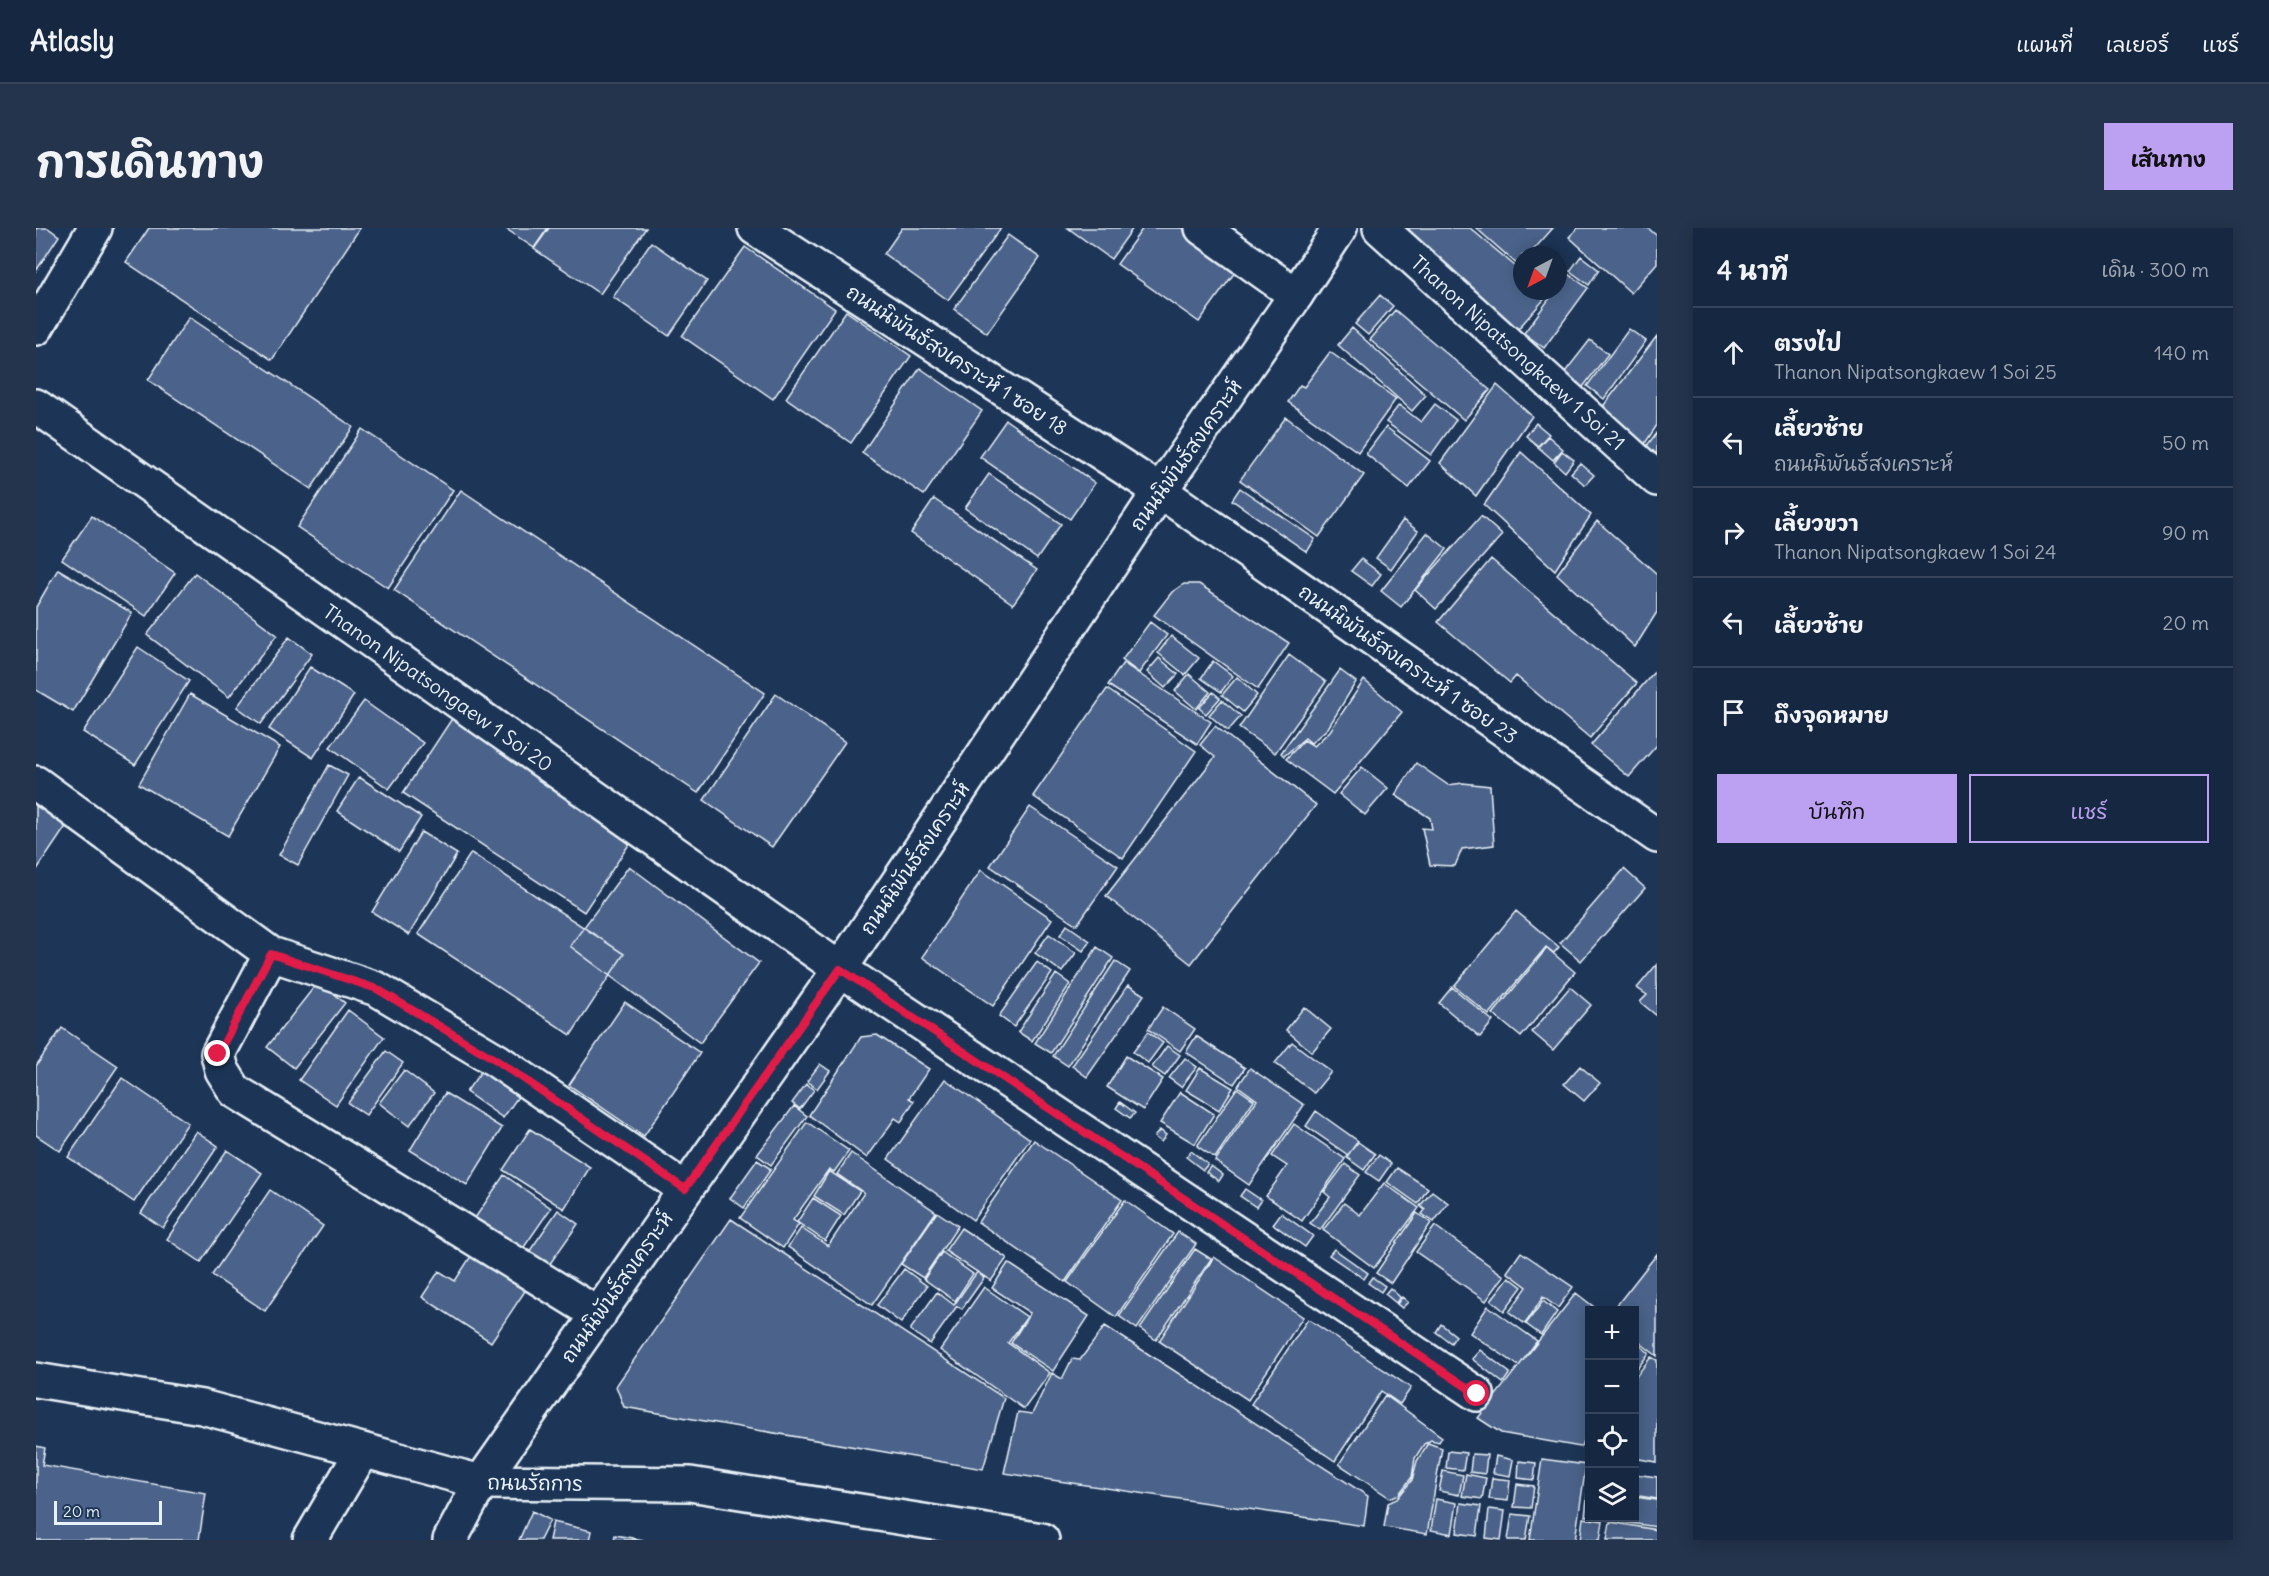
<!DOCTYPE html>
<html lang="th">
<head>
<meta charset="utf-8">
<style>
	body { margin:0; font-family:Delius,"Playpen Sans Thai",sans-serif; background:#23344c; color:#f1f3f6 }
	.controls { position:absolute; right:18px; bottom:18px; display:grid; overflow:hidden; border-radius:0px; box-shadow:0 3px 15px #0003 }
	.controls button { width:54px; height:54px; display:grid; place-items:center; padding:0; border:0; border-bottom:2px solid #35445a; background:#162841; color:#f1f3f6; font:30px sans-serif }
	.compass { position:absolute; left:1477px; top:18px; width:54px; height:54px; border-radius:50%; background:#162841; box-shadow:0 3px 15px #0003; rotate:221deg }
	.scale { position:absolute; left:18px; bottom:15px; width:108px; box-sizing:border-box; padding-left:6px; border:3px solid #e8f1f8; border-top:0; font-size:16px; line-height:21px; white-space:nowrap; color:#e8f1f8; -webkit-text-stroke:4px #1d3557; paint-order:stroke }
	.stop { position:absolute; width:18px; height:18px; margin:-14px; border:4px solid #e11d48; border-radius:50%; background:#fff }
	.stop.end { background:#e11d48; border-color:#fff; box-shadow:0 2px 6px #0008 }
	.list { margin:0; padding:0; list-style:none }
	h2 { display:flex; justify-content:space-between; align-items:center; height:78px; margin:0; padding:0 24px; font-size:26px }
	h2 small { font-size:20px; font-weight:400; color:#9ea6b1 }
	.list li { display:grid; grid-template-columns:39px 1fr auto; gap:18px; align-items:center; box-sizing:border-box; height:90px; padding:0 24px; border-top:2px solid #35445a }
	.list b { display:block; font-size:22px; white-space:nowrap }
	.list p { margin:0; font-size:20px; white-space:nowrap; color:#9ea6b1 }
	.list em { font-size:20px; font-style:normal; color:#9ea6b1 }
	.actions { display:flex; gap:12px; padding:18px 24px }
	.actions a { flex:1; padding:14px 0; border:2px solid #bca0f2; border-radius:0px; text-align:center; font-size:21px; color:#bca0f2 }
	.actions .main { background:#bca0f2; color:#111 }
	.icon { flex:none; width:33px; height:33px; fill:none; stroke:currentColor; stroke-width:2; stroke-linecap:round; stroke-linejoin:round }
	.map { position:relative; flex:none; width:1621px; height:1312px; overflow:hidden; border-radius:0px }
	header { display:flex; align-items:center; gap:36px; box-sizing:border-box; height:84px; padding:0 30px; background:#162841; border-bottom:2px solid #35445a }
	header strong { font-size:28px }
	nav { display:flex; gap:33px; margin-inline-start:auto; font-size:21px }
	.intro { display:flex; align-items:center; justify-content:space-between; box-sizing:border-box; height:144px; padding:0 36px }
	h1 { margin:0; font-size:42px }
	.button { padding:15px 27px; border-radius:0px; background:#bca0f2; color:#111; font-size:21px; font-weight:700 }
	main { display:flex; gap:36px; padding:0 36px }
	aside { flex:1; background:#162841; border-radius:0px; box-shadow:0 3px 15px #0003 }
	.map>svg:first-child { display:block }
	.building { fill:#4c648a; stroke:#e8f1f8; stroke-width:1.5 }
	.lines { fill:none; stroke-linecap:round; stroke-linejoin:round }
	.minor-casing { stroke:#e8f1f8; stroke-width:38 }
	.tertiary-casing { stroke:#e8f1f8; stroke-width:38 }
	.secondary-casing { stroke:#e8f1f8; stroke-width:38 }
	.minor { stroke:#1d3557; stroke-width:33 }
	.tertiary { stroke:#1d3557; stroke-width:33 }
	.secondary { stroke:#1d3557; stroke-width:33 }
	.route { stroke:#e11d48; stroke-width:8 }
	.labels { text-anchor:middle; stroke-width:6; stroke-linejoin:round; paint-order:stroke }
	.street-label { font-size:20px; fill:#e8f1f8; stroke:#1d3557 }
</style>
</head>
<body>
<header>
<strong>Atlasly</strong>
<nav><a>แผนที่</a><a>เลเยอร์</a><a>แชร์</a></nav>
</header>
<div class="intro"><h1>การเดินทาง</h1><a class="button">เส้นทาง</a></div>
<main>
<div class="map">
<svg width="1621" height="1312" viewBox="0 0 1621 1312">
	<rect width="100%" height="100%" fill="#1d3557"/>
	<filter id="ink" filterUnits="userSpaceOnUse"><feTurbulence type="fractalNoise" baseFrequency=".0167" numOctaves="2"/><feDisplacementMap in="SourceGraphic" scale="12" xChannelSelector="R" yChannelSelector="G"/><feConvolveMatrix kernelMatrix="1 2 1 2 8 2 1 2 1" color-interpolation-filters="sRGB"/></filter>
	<g filter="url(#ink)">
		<path class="building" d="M0,0h12l11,8 -23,35z
			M113,0h211l-88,132 -146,-98z
			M469,0h43l-14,20z
			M513,0h97l-46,66 -66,-45z
			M866,0h99l-53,72 -64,-46z
			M1032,0h65l-22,31z
			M1107,0h40l55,40 -39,54 -82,-58z
			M1374,0h60l52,44v19h22l4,4 -30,34 -112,-96z
			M1440,0h77l-24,27h-7v7l-3,4z
			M1542,0h70l9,8v27l-26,30 -62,-56z
			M972,7l32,23 -53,75 -33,-24z
			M615,14l56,39 -38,55 -56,-39z
			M709,19l90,62 -62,90 -91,-63z
			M1545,28l18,14 -10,15 -19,-14z
			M1532,46l20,14 -44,60 -20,-15 31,-42h3v-4z
			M1344,67l13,11 -25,29 -13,-11z
			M1359,82l95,80 -26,30 -94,-80z
			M810,83l65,45 -60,87 -65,-45z
			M153,89l164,110 -42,62 -163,-109z
			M1316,100l74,67 -14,16 -74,-66z
			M1593,101l17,12 -42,58 -17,-13z
			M1621,108v89l-13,20 -43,-36z
			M1554,112l18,14 -28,37 -19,-14z
			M1294,124l66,47 -38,53 -70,-50 12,-17 4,2z
			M884,140l62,43 -58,84 -62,-42z
			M1461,157l35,31 -56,80 -36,-33z
			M1399,176l21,16 -25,35 -45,-33 13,-17 22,17z
			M1250,189l78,58 -45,62 -79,-57z
			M970,192l89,63 -25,36 -90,-62z
			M1500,195l13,11 -11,12 -12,-10z
			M1350,199l44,34 -21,27 -43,-34z
			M326,201l91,61 -65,98 -91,-61z
			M1621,204v29l-14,-10z
			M1512,208l15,13 -10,11 -15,-13z
			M1526,223l12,9 -9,12 -11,-10z
			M1485,224l70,63 -36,55 -71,-65z
			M1544,235l14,12 -9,10 -14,-12z
			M953,246l72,50 -24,35 -72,-51z
			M1204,260l75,51 -8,13 -75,-52z
			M425,262l304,203 -67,100 -304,-203z
			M898,271l103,71 -24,34 -102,-71z
			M56,288l83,57 -29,43 -84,-57z
			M1445,288l21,19 -66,74 -21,-19z
			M1367,292l15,11 -27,38 -15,-11z
			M1561,293l60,53v38l-22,35 -78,-73z
			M1391,305l20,16 -46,58 -20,-16z
			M1325,331l20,15 -9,12 -21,-15z
			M1455,331l146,124 -47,55 -74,-62 -6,7 -72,-61z
			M22,341l74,44 -59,99 -37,-22v-83z
			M159,345l82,62 -48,62 -82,-62z
			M1148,356h15l90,59 -31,46 -104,-74 18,-23z
			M1114,394l17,13 -28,38 -17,-13z
			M1135,408l28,22 -14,17 -27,-22z
			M253,409l23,17 -51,70 -24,-17z
			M102,419l51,34 -54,84 -52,-33z
			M1253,427l37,27 -51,71 -36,-25z
			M1123,430l19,16 -13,14 -18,-16z
			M1177,433l20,15 -12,16 -20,-14z
			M1087,435l88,59 -14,22 -89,-59z
			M274,439l44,28 -41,63 -44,-29z
			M1304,442l16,12 -28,46 -17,15 -6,-5 -21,18 -3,-3z
			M1619,443l2,1v73l-28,32 -38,-32z
			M1153,446l21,18 -14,17 -21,-18z
			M1201,449l20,18 -14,17 -21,-17z
			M1328,452l38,32 -69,82 -47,-35 18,-19 10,6 16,-15z
			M1071,461l89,62 -73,107 -90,-62z
			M1177,464l7,6 -14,16 -7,-6z
			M154,466l90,53 -52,89 -89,-52z
			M740,466l69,48 -73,105 -68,-47z
			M1186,472l19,16 -13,15 -19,-16z
			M328,473l59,42 -34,46 -59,-42z
			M419,486l181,120 -52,78 -181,-119z
			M1179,498l101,79 -125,159 -85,-68 109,-139 -15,-12z
			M1380,535l32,22 15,-2 27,3 4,59 -32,4 -7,17 -25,-1 -8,-37 10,1 -2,-11 -35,-23z
			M293,537l19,10 -50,90 -19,-10z
			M1326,539l26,21 -23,27 -26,-21z
			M323,549l62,40 -22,35 -62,-41z
			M0,563l37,25 -37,55z
			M994,579l88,59 -41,59 -87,-59z
			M385,604l36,22 -48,81 -37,-23z
			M435,625l153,101 -53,81 -153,-101z
			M593,638l130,97 -59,80 -130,-97z
			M1588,641l21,19 -64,73 -21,-18z
			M945,642l71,49 -59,87 -71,-49z
			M1480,683l43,36 -5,6 -8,-6 -57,68 -35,-29z
			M1031,697l23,16 -7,10 -23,-16z
			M1013,706l27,19 -14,19 -27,-19z
			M1061,719l16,11 -62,95 -16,-10z
			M1511,720l28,24 -54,65 -28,-23z
			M1079,733l15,10 -62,95 -15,-10z
			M1001,734l15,11 -38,54 -15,-11z
			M1621,736v52l-17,-14 7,-7 -10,-7z
			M1020,746l14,10 -38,57 -14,-9z
			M282,754l27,21 -51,65 -27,-21z
			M1092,757l16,10 -57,82 -15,-11z
			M1416,759l41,34 -13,16 -41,-34z
			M1534,759l21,18 -38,45 -21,-18z
			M589,774l75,51 -56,83 -75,-51z
			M1127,779l32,22 -15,22 -32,-22z
			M1268,779l27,22 -19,23 -26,-22z
			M312,782l36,27 -48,68 -37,-25z
			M26,800l56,38 -58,85 -24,-16v-69z
			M1112,804l15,11 -15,20 -15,-11z
			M841,807l52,34 -20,29 5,3 -13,21 -6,-4 -28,40 -58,-43 52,-78z
			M1160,808l49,32 -11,16 -48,-32z
			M1256,814l39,30 -17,21 -39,-30z
			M1131,818l13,9 -15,21 -13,-9z
			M350,823l17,12 -37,52 -18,-12z
			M460,823l36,26 -29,41 -37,-26z
			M1090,828l37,23 -20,31 -36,-23z
			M1149,830l12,9 -16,20 -12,-9z
			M784,836l10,7 -13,18 -10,-8z
			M1544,838l20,17 -16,18 -20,-17z
			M1164,840l33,20 -14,22 -33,-20z
			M1214,840l54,37 -55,80 -34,-24 42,-61 -19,-14z
			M368,842l30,23 -25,33 -30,-23z
			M86,850l66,45 -54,79 -66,-45z
			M909,851l85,60 -57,81 -85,-61z
			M770,856l8,6 -14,19 -8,-6z
			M1201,860l17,12 -39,58 -18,-12z
			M1144,864l34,22 -19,30 -35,-21z
			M409,865l57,35 -35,57 -57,-35z
			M1084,874l15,11 -5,5 -14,-10z
			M758,878l13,10 -36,49 -14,-10z
			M1280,883l42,30 -10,14 -42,-29z
			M771,894l42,29 -15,21 -5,-3 -36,51 6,4 -16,24 -43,-30z
			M1258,896l51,35 -43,62 -36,-25 21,-30 -15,-10z
			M494,901l60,38 -26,42 -61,-39z
			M1124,902l6,5 -5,7 -7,-5z
			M160,903l22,15 -55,82 -22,-15z
			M998,912l88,60 -57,82 -87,-60z
			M1322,914l17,12 -11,16 -18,-13z
			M191,922l35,23 -61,89 -34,-23z
			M1155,923l17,13 -5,6 -17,-13z
			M815,925l85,59 -64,93 -84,-58 13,-19 27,18 36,-53 -27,-19z
			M1343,927l12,9 -12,17 -13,-9z
			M721,932l14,9 -27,39 -14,-10z
			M1309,936l15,11 -40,55 -10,-7 20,-26 -6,-5z
			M1175,938l12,9 -4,6 -13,-9z
			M1361,940l31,20 -10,16 -31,-22z
			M793,943l31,20 -16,24 -30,-19z
			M468,947l47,33 -29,42 -47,-32z
			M1348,955l35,25 -45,60 -51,-38 21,-27 16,12z
			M1209,961l16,11 -5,7 -16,-11z
			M234,962l53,36 -58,85 -53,-36z
			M1396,963l16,12 -14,19 -12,-8 3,-4 -5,-4z
			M777,970l28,18 -16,25 -28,-19z
			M1089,972l48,34 -57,83 -49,-35z
			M522,982l20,14 -29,41 -20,-13z
			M901,984l21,14 -35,52 -22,-14z
			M1245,985l32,23 -8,11 -32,-23z
			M1381,985l14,10 -40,60 -15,-10z
			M695,991l273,179 -21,71 -359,-62 -8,-21z
			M1399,998l69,50 -18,25 -70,-49z
			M925,1000l46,30 -16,23 -46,-30z
			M1142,1004l18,12 -59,85 -18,-13z
			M1159,1021l16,10 -55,81 -16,-11z
			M1298,1021l34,24 -4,6 -35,-24z
			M906,1024l31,22 -18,27 -31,-22z
			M1485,1024l52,35 -15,21 -15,-11 -18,27 -16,-12 18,-25 -20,-15z
			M437,1025l54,35 -36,54 -69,-45 17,-26 16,10z
			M1621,1026v102l-23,-18v-28h-21z
			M1178,1029l89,60 -55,83 -89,-59z
			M972,1035l81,53 -36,55 -42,-28 19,-30 -38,-25z
			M868,1041l23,17 -26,37 -24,-18z
			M941,1044l7,6 -22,31 -5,-3 -27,38 -20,-14 27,-38 17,13z
			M1336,1049l13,9 -4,6 -13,-9z
			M1473,1049l13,10 -18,24 -13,-11z
			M948,1059l43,30 -19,26 42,30 -26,36 -84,-59z
			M1354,1060l10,9 -4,6 -11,-9z
			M1540,1065l22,17h-8v124l-10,13 -79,-14 -23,-15z
			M1366,1069l6,5 -6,6 -5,-4z
			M1507,1073l14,11 -16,23 -15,-11z
			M1452,1078l49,35 -18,25 -49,-33z
			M1272,1091l103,69 -11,16 -19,-13 -46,70 -84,-57z
			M1405,1096l15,12 -5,7 -15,-11z
			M1069,1098l263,170 -4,30 -360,-53 14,-61 14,2 20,-41 10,6 10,-20 8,1z
			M1598,1112l15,13 -15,20z
			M1444,1122l30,23 -7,10 -31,-24z
			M1615,1129l6,3v102l-23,-4v-79z
			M1349,1167l57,42 -3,5 -8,-2 -7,4 -9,14 -3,19 -13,17 -9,4 -51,-34z
			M1392,1215l14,5 -15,86 -43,-7 4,-24 9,-4 15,-19 5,-19z
			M0,1218l9,2 -3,17 164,28 -7,47h-163z
			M1412,1223l18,2 -3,17 -17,-2z
			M1436,1226l15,1 -2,19 -15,-2z
			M1460,1228l17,4 -3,16 -17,-3z
			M1506,1231l44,6 -11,75h-45z
			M1483,1233l17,2 -2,17 -16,-2z
			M1407,1243l20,4 -4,20 -20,-4z
			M1430,1246l20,4 -4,21 -20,-3z
			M1598,1246l23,3v22l-23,-4z
			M1456,1250l18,2 -2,21 -19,-2z
			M1481,1256l17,2 -3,22 -17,-1z
			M1552,1262h2v26h-5z
			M1598,1269l23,3v27l-61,-9h38z
			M1400,1271l21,4 -5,31 -21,-4z
			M1425,1275l20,3 -4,30 -20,-3z
			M1453,1281l16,2 -4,29 -15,-2z
			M496,1283l18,9 -10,20h-21z
			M1476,1286l18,2 -4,24h-18z
			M1547,1290l20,3 -3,19h-20z
			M517,1294l39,9 -2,9h-41z
			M1574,1294l47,8v10h-50z
			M579,1307l29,5h-30z"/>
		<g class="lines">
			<g class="minor-casing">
				<path id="minor" d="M1166,0l94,67
					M1344,0l277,251
					M0,178l804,563 637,425
					M0,555l235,171 106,35 119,71 189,129
					M235,726l-53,100 4,16 13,21 364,224"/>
			</g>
			<g class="tertiary-casing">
				<path id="tertiary" d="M719,0l405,263 497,345
					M0,100l59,-100
					M0,1152l166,27 279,75 209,2 352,56
					M274,1312l53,-90"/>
			</g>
			<g class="secondary-casing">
				<path id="secondary" d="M414,1312l31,-58 359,-513 320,-478 136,-196 44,-67"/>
			</g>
			<use href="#minor" class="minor"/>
			<use href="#tertiary" class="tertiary"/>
			<use href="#secondary" class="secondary"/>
		</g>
	</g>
	<g class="lines" filter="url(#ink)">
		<path class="route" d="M182,826l53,-100 106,35 119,71 189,129 155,-220 637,425"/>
	</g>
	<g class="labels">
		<g class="street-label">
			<text transform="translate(1482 125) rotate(42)" y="7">Thanon Nipatsongkaew 1 Soi 21</text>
			<text transform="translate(921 132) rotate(33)" y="7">ถนนนิพันธ์สงเคราะห์ 1 ซอย 18</text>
			<text transform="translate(1150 227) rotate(-55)" y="7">ถนนนิพันธ์สงเคราะห์</text>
			<text transform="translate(1372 436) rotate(35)" y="7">ถนนนิพันธ์สงเคราะห์ 1 ซอย 23</text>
			<text transform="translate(402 460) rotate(35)" y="7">Thanon Nipatsongaew 1 Soi 20</text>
			<text transform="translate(879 630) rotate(-56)" y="7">ถนนนิพันธ์สงเคราะห์</text>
			<text transform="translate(581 1059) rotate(-55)" y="7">ถนนนิพันธ์สงเคราะห์</text>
			<text transform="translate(499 1255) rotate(1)" y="7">ถนนรัถการ</text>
		</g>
	</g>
</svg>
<div class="controls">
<button>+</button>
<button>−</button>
<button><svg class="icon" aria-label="locate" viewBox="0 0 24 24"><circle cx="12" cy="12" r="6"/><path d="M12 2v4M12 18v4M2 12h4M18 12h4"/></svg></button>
<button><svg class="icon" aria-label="layers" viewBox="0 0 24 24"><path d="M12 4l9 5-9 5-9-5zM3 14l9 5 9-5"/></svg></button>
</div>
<svg class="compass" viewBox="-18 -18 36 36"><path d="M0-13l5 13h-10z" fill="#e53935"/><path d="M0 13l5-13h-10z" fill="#9ea6b1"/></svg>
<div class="scale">20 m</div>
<div class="stop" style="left:1441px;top:1166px"></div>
<div class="stop end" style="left:182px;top:826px"></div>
</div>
<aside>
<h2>4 นาที<small>เดิน · 300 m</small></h2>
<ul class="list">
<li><svg class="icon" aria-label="ahead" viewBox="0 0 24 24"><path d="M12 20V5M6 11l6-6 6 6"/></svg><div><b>ตรงไป</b><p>Thanon Nipatsongkaew 1 Soi 25</p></div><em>140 m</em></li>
<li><svg class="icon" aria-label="left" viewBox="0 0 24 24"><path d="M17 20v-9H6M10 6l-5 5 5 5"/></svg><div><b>เลี้ยวซ้าย</b><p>ถนนนิพันธ์สงเคราะห์</p></div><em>50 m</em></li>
<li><svg class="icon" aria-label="right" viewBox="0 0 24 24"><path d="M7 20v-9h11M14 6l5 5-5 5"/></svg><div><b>เลี้ยวขวา</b><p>Thanon Nipatsongkaew 1 Soi 24</p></div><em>90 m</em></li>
<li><svg class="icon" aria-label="left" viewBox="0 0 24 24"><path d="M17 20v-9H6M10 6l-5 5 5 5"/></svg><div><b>เลี้ยวซ้าย</b></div><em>20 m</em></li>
<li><svg class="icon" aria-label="arrive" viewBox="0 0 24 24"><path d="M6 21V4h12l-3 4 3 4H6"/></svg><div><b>ถึงจุดหมาย</b></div></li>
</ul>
<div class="actions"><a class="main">บันทึก</a><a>แชร์</a></div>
</aside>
</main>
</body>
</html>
